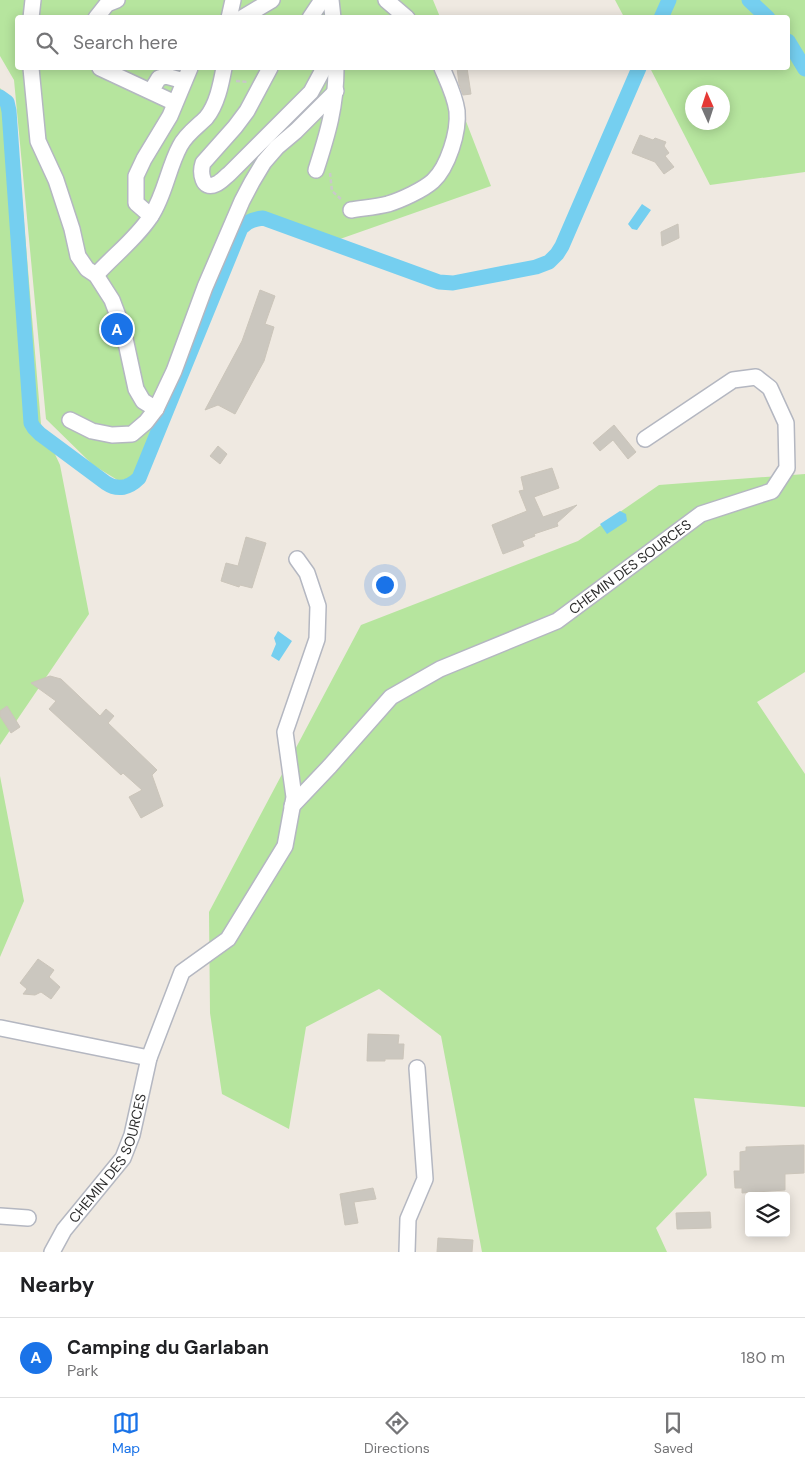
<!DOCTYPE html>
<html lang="en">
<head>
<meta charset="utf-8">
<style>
	body { margin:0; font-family:"DM Sans",sans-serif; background:#f2f2f2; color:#202124 }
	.controls { position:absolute; right:15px; bottom:15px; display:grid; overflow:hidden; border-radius:5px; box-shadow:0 2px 12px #0003 }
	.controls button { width:45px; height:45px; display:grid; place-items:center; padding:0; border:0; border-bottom:1px solid #e0e0e0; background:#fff; color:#202124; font:25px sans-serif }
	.compass { position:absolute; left:685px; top:85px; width:45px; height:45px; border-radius:50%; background:#fff; box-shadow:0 2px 12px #0003; rotate:357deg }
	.you { position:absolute; left:384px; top:584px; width:18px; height:18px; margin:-12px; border:4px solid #fff; border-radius:50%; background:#1a73e8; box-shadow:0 0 0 8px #1a73e833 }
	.badge { display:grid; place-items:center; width:32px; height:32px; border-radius:50%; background:#1a73e8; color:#fff; font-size:16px; font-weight:700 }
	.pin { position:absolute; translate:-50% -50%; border:2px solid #fff; box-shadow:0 1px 5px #0006 }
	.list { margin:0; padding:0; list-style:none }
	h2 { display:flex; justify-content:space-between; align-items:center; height:65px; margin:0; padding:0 20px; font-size:21px }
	h2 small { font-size:16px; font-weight:400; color:#757577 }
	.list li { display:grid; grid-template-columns:32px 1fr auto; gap:15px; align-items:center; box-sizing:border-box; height:80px; padding:0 20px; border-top:1px solid #e0e0e0 }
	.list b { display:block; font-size:19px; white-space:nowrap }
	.list p { margin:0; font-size:16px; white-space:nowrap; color:#757577 }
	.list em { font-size:16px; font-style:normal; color:#757577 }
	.icon { flex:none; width:28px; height:28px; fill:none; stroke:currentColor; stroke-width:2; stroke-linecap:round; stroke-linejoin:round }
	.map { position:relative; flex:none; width:805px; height:1252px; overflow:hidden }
	.search { position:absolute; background:#fff; box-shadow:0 2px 12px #0003; left:15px; right:15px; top:15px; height:55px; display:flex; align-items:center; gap:12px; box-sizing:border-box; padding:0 18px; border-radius:5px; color:#757577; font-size:19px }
	.sheet { height:145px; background:#fff }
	nav { display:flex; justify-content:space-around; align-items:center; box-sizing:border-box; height:70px; border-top:1px solid #e0e0e0; background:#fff; font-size:14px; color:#757577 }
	nav a { display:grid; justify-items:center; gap:2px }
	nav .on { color:#1a73e8 }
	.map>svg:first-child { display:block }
	.green { fill:#b6e59e; fill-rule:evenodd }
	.water { fill:#75cff0 }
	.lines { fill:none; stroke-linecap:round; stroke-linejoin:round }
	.canal { stroke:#75cff0; stroke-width:15 }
	.building { fill:#cbc7bf; stroke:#cbc5ba }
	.minor-casing { stroke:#b4b7c1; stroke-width:18 }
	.path { stroke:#c9c9c9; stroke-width:2.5; stroke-dasharray:4 2.5; stroke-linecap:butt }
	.minor { stroke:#fff; stroke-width:15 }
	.labels { text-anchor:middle; stroke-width:4; stroke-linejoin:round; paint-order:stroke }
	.street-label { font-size:14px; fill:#2e2e2e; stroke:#fff }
</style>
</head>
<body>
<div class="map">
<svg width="805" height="1252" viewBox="0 0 805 1252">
	<rect width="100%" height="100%" fill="#efe9e1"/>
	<path class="green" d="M0,0h433l7,17 -422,1v50h433l6,30 34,88 -151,53 -76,-25h-9l-16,7 -93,232 -12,24 -15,4 -26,-16 -47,-46 -32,-339 -14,-24z
		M615,0h190v172l-95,13 -60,-117h138v-50l-164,-1zM722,92v30h-30v-30z
		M0,88l14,15 27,321 19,41 29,149 -89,131z
		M805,474v198l-48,30 48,72v333l-111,-9 13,77 -51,53 11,24h-185l-41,-216 -62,-47 -73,38 -17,102 -67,-35 -12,-81 -1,-101 152,-287 217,-84 81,-56z
		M0,776l24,125 -24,56z"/>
	<path class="water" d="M642,204l9,6 -14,20 -5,-1 -4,-5z
		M620,511l6,3 1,7 -20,13 -7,-10z
		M278,631l14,10 -13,20 -8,-5 5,-12 -2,-6z"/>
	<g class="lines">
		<path class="canal" d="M749,0l19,18
			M661,18l8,-18
			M788,41l17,28
			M0,97l7,5 2,9 22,312 3,5 6,6 66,49c12,8 23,5 33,-5l102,-250c6,-7 13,-9 22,-10l176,64 14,1 83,-16 13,-5 8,-8 5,-8 77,-178"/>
	</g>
	<path class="building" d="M457,68h10l4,26 -8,1 -4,-11z
		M640,135l13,5 2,-2 11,4 -2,4 5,7 -4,3 9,11 -10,7 -9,-12 -23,-9z
		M678,224l1,14 -17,8 -1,-14z
		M260,290l15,6 -10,28 9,3 -10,34 -29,53 -17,-9 -13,5 37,-69z
		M614,425l22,27 -8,7 -15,-19 -13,11 -7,-8z
		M218,446l9,8 -7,10 -10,-8z
		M552,468l7,20 -25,9 9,20 34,-12 -20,18 1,3 -24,8 1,2 -13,5 2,5 -21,8 -11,-29 35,-14 -8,-20 5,-1 -3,-13z
		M246,537l20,6 -14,45 -12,-3 -1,2 -18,-6 5,-18 12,3z
		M50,676l11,3 39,37 6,-7 8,7 -6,7 49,47 -5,5 11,31 -22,12 -12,-21 13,-7 -19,-17 -2,2 -72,-66 7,-8 -25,-18z
		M7,706l13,21 -9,6 -11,-17v-5z
		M38,959l16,11 -5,7 11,10 -9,12 -10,-7 -6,3 -12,-1 4,-5 -7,-6z
		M368,1034l31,1 -1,9h6l-1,15h-18v2h-18z
		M804,1145v28l-19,1v16l-43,3v-5h-7l-1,-17h6v-19l6,-1v-4z
		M373,1188l3,11 -22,3 4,21 -13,2 -5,-31z
		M710,1212l1,16 -34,1 -1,-16z
		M438,1238l35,2 -1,12h-35z"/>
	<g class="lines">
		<g class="minor-casing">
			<g id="minor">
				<path d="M331,0l2,18"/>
				<path d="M386,0l21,18"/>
				<path d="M31,18l2,-18"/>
				<path d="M96,18l11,-14 10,-4"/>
				<path d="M229,18l4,-18"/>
				<path d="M242,18l30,-18"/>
				<path d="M310,18l12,-18"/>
				<path d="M31,68l7,73 18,39 16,49 6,27 9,13 9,6 16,25 11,29 13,60 7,12 13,8"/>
				<path d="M100,68l75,35"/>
				<path d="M270,68l-23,43 -12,16 -32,36c-3,9 -1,28 13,21 5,-2 9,-7 13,-10l82,-82 13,-24"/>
				<path d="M151,91l8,-13 7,-2 18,5"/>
				<path d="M316,170c12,-37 20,-64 20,-102"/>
				<path d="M351,210c12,-2 25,-3 37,-6 13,-4 35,-14 45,-23 15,-14 26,-49 24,-70 -2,-15 -9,-29 -15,-43"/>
				<path d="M151,216l-15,-13v-27l8,-17 26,-43 20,-48"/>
				<path d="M96,275c18,-20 40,-36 55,-59 14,-21 17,-48 29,-70 6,-12 17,-19 26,-28 11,-13 15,-34 18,-50"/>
				<path d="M70,420l22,11 20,4 20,-1 14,-12 10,-13 18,-38 31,-84 37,-86 10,-19 12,-20 13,-15 19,-16 40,-40"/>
				<path id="s1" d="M292,806l38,-40 61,-69 49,-28 117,-48 144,-107 71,-23 15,-23 -1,-45 -16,-35 -14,-11 -23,3 -88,59"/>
				<path d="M1,1028l148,30"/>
				<path d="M0,1216l28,2"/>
				<path id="s2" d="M52,1252l12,-22 59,-72 9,-23 17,-77 33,-86 46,-33 57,-93 9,-49 -9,-65 32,-93 1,-33 -11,-33 -10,-14"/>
				<path d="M407,1252l1,-33 17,-40 -8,-111"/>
			</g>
		</g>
		<path class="path" d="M236,81l12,1
			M330,173l2,18 10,9"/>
		<use href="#minor" class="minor"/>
	</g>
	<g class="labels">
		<g class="street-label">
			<text dy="5" stroke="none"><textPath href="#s1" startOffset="421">CHEMIN DES SOURCES</textPath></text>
			<text dy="5" stroke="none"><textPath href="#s2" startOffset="111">CHEMIN DES SOURCES</textPath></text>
		</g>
	</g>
</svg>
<div class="controls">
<button><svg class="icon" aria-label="layers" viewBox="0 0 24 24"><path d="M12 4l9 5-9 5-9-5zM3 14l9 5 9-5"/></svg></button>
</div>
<svg class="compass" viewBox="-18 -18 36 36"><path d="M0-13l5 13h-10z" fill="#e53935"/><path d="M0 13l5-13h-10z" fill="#757577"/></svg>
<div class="you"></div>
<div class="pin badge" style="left:117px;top:329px">A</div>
<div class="search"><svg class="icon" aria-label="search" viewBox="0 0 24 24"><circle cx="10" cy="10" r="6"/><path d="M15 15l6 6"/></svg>Search here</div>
</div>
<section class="sheet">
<h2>Nearby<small></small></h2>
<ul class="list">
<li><span class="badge">A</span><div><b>Camping du Garlaban</b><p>Park</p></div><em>180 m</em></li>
</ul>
</section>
<nav>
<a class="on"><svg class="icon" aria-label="map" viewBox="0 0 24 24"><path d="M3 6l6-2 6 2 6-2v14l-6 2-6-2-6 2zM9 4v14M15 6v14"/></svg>Map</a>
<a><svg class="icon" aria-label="directions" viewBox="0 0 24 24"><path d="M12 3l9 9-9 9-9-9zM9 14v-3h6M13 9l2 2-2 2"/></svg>Directions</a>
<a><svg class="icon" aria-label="saved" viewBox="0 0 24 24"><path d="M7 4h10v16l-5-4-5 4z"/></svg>Saved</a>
</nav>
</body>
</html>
